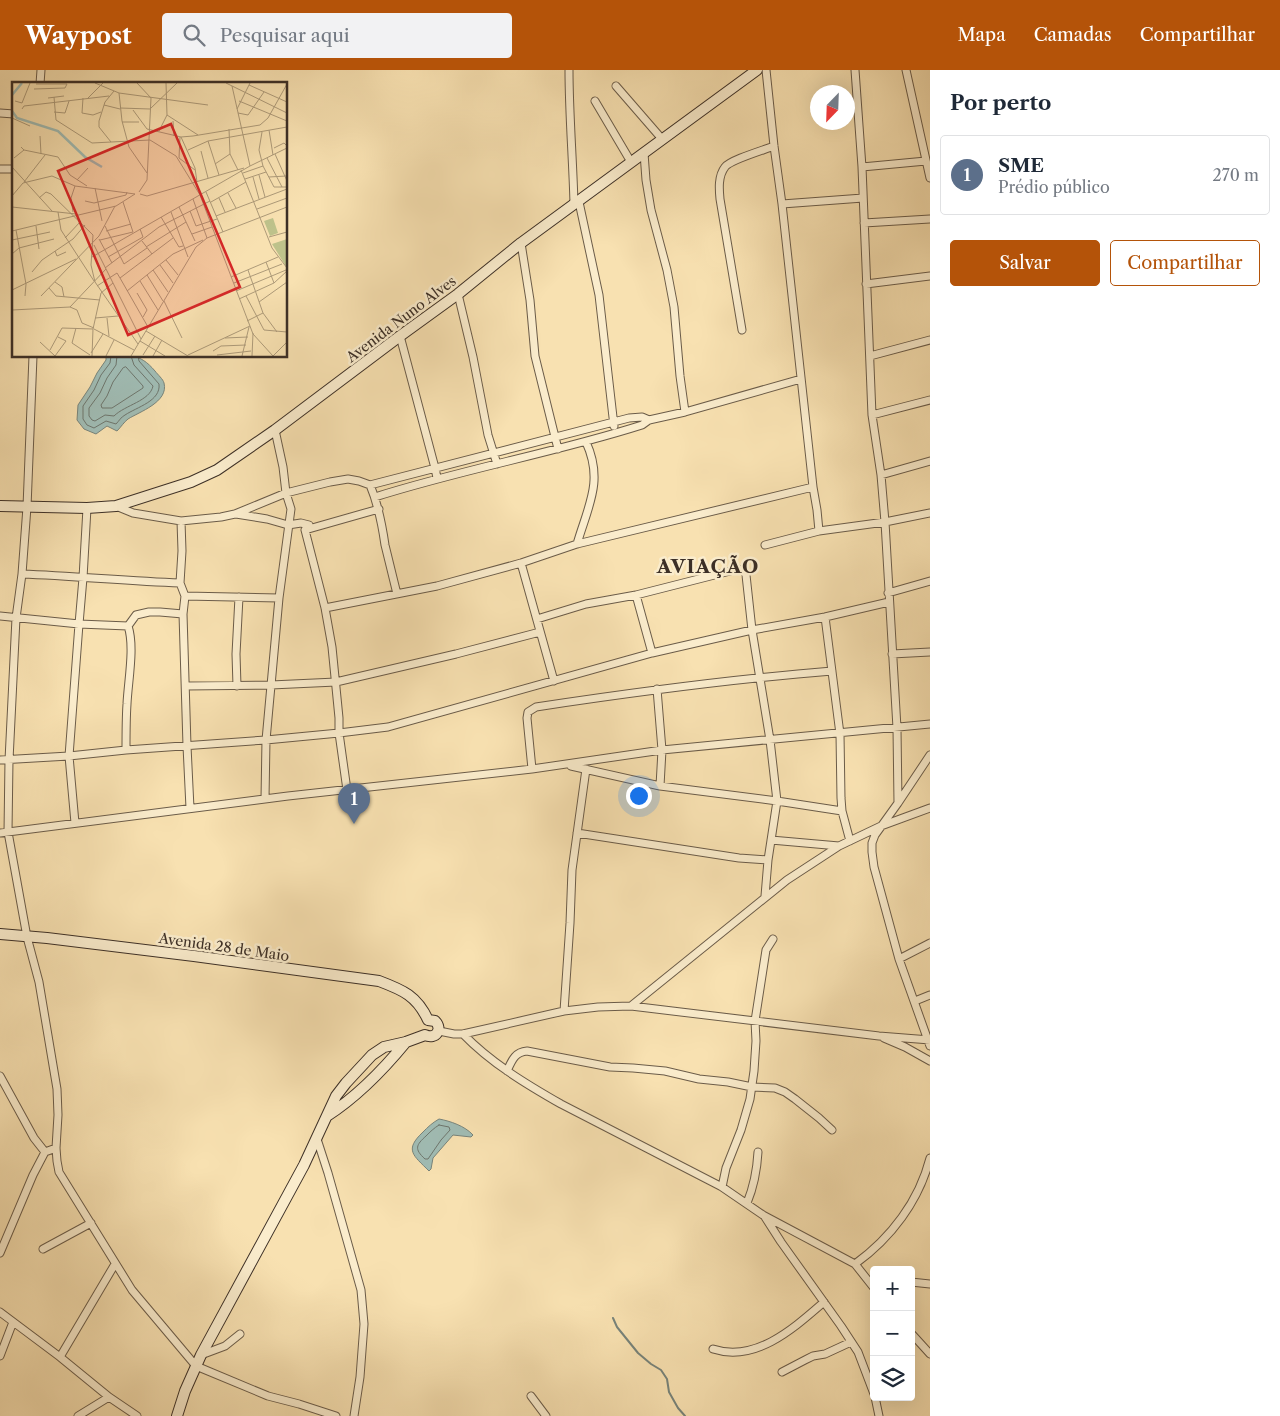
<!DOCTYPE html>
<html lang="pt">
<head>
<meta charset="utf-8">
<style>
	body { margin:0; font-family:"Libre Caslon Text",serif; background:#f2f2f3; color:#1f2937 }
	.controls { position:absolute; right:15px; bottom:15px; display:grid; overflow:hidden; border-radius:5px; box-shadow:0 5px 20px #0002 }
	.controls button { width:45px; height:45px; display:grid; place-items:center; padding:0; border:0; border-bottom:1px solid #e0e1e3; background:#fff; color:#1f2937; font:25px sans-serif }
	.compass { position:absolute; left:810px; top:15px; width:45px; height:45px; border-radius:50%; background:#fff; box-shadow:0 5px 20px #0002; rotate:203deg }
	.you { position:absolute; left:638px; top:725px; width:18px; height:18px; margin:-12px; border:4px solid #fff; border-radius:50%; background:#1a73e8; box-shadow:0 0 0 8px #1a73e833 }
	.badge { display:grid; place-items:center; width:32px; height:32px; border-radius:50%; background:#b45309; color:#fff; font-size:16px; font-weight:700 }
	.pin { position:absolute; translate:-50% -41px; filter:drop-shadow(0 1px 2px #0008) }
	.pin::after { content:''; position:absolute; top:26px; width:18px; height:15px; background:inherit; clip-path:polygon(0 0,100% 0,50% 100%) }
	.list { margin:0; padding:0; list-style:none }
	h2 { display:flex; justify-content:space-between; align-items:center; height:65px; margin:0; padding:0 20px; font-size:21px }
	h2 small { font-size:16px; font-weight:400; color:#747a83 }
	.list li { display:grid; grid-template-columns:32px 1fr auto; gap:15px; align-items:center; box-sizing:border-box; height:80px; margin:0 10px 10px; padding:0 10px; border:1px solid #e0e1e3; border-radius:5px }
	.list b { display:block; font-size:19px; white-space:nowrap }
	.list p { margin:0; font-size:16px; white-space:nowrap; color:#747a83 }
	.list em { font-size:16px; font-style:normal; color:#747a83 }
	.actions { display:flex; gap:10px; padding:15px 20px }
	.actions a { flex:1; padding:11px 0; border:1px solid #b45309; border-radius:5px; text-align:center; font-size:18px; color:#b45309 }
	.actions .main { background:#b45309; color:#fff }
	.icon { flex:none; width:28px; height:28px; fill:none; stroke:currentColor; stroke-width:2; stroke-linecap:round; stroke-linejoin:round }
	.map { position:relative; flex:none; width:930px; height:1346px; overflow:hidden }
	header { display:flex; align-items:center; gap:30px; box-sizing:border-box; height:70px; padding:0 25px; background:#b45309; color:#fff }
	header strong { font-size:24px }
	nav { display:flex; gap:28px; margin-inline-start:auto; font-size:18px }
	.search { width:350px; height:45px; background:#f2f2f3; display:flex; align-items:center; gap:12px; box-sizing:border-box; padding:0 18px; border-radius:5px; color:#747a83; font-size:19px }
	main { display:flex }
	aside { flex:1; background:#fff }
	.map>svg:first-child { display:block }
	.water { fill:#a0bcb4; stroke:#78847b }
	.lines { fill:none; stroke-linecap:round; stroke-linejoin:round }
	.shore { stroke:#6e766d; stroke-width:1 }
	.stream { stroke:#78847b; stroke-width:2 }
	.street-casing { stroke:#6b5c49; stroke-width:9 }
	.secondary-casing { stroke:#3c2f26; stroke-width:12 }
	.street { stroke:#faeccc; stroke-width:7 }
	.secondary { stroke:#faeccc; stroke-width:10 }
	.labels { text-anchor:middle; stroke-width:5; stroke-linejoin:round; paint-order:stroke }
	.street-label { font-size:14px; fill:#3c2f26; stroke:#faeccc }
	.district-label { font-size:19px; font-weight:bold; letter-spacing:1px; fill:#3c2f26; stroke:#faeccc }
	.inset-river { fill:none; stroke:#a0bcb4; stroke-width:2.5 }
	.inset-road { fill:none; stroke:#ad9a79; stroke-width:1 }
	.view { fill:#d62828; fill-opacity:0.15; stroke:#d62828; stroke-width:2.5 }
	.inset-edge { fill:none; stroke:#3c2f26; stroke-width:2.5 }
</style>
</head>
<body>
<header>
<strong>Waypost</strong>
<div class="search"><svg class="icon" aria-label="search" viewBox="0 0 24 24"><circle cx="10" cy="10" r="6"/><path d="M15 15l6 6"/></svg>Pesquisar aqui</div>
<nav><a>Mapa</a><a>Camadas</a><a>Compartilhar</a></nav>
</header>
<main>
<div class="map">
<svg width="930" height="1346" viewBox="0 0 930 1346">
	<rect width="100%" height="100%" fill="#f8e1b1"/>
	<filter id="stains"><feTurbulence type="fractalNoise" baseFrequency=".004" numOctaves="4"/><feColorMatrix values="0 0 0 0 .2 0 0 0 0 .09 0 0 0 0 .02 0 0 0 .5 -.17"/></filter>
	<radialGradient id="worn" r=".72"><stop offset=".6" stop-color="#630" stop-opacity="0"/><stop offset="1" stop-color="#630" stop-opacity=".3"/></radialGradient>
	<path class="water" d="M106,286c23,0 33,-4 49,15 3,4 8,8 9,12 5,19 -25,29 -36,36 -4,3 -7,8 -11,12l-10,-5 -11,8 -12,-5 -7,-9 1,-15 12,-18 7,-14 9,-13z
		M439,1049c11,2 26,7 34,16l-2,2 -18,-2 -20,23 -2,11 -2,2c-16,-16 -25,-21 -6,-39 5,-5 9,-9 16,-13z"/>
	<g class="lines">
		<path class="shore" d="M111,286l-1,7 -9,12 -7,15 -11,16v13l4,6 7,3 12,-7 10,3c3,-3 5,-7 9,-9 12,-8 36,-14 34,-31l-20,-23 -1,-5
			M117,286l-1,9 -9,13 -7,15 -11,15v8l3,4 3,1 10,-6 9,1c11,-11 36,-15 39,-30l-19,-21 -3,-9
			M126,297l17,19v2l-31,20h-10l-1,-3 6,-9 6,-14 10,-14z
			M439,1055l10,2 1,3 -9,10 -13,19h-3c-11,-10 -9,-14 1,-23 4,-4 8,-8 13,-11z"/>
		<path class="stream" d="M613,1248l4,9 21,26 13,11 10,6 6,9 2,13 9,16 7,8"/>
		<g class="street-casing">
			<path id="street" d="M569,0c0,45 4,90 5,135
				M766,0l8,76 8,58 31,283
				M855,0l7,97 10,248 9,60 4,47 12,206 1,75
				M906,0l24,108
				M40,14l1,-14
				M616,16l46,53
				M595,31l36,61
				M0,43l14,1
				M644,83l2,27 5,30 16,60 7,37 6,69 5,36
				M862,97l64,-6
				M0,99h14
				M579,132l20,93 15,131
				M782,134l81,-6
				M864,153l66,-4
				M521,173l9,57 5,56 23,93
				M866,214l64,-8
				M458,224l15,63 15,78 9,29
				M742,260l-22,-131c-1,-10 -2,-23 5,-32 5,-7 39,-17 49,-21
				M400,266l35,132 2,10
				M33,286l-6,151 -5,67 -6,44 -7,142 -1,72 19,105 12,45 18,107 1,26 -2,33 1,13 2,11 73,118 64,76 72,30 31,8 37,12
				M870,286l60,-16
				M872,345l58,-15
				M881,405l49,-14
				M370,415l259,-67 13,-1 7,3
				M375,427c88,-28 179,-44 267,-72l7,-5 36,-8 116,-33
				M116,436l17,7 48,8 40,-4 14,-3 51,-21 44,-11 18,-3 11,2 11,4c8,19 12,39 15,60 4,16 8,33 12,49
				M236,444l31,5 21,6 13,-2 8,2 -4,5 20,78 7,39 7,71v15l8,57
				M181,451l1,30 -2,32 5,13 -2,18 4,132 3,62
				M305,460l74,-21
				M577,474c11,-38 27,-63 9,-102
				M765,475l54,-14
				M521,493l33,118
				M22,504c53,2 105,7 158,9
				M888,523l42,-12
				M636,525l16,58
				M185,526l94,2
				M325,538l112,-22 84,-23 56,-19 236,-57 4,23 2,21 66,-9 45,-9
				M0,546l79,8 49,2c7,21 0,55 -1,78 -1,15 -1,31 -1,46
				M825,547l15,117 1,64 1,13 8,30
				M537,549l49,-15 50,-9 102,-26 6,2 2,4 6,55 18,110 7,61 -9,59 -3,36
				M128,556l8,-11 13,-3h11l23,2
				M892,584l38,-2
				M186,616l85,-1 65,-3 120,-28 84,-22
				M237,616l-1,-32 3,-57
				M657,619l5,61 -2,36
				M930,685l-32,48 -23,32 -3,8v9l2,15 25,92 31,87
				M0,690l69,-4 57,-6 140,-10 73,-7 49,-6 264,-74 100,-23 73,-13 64,-15
				M571,696l89,20 117,15 65,10
				M532,699l-5,-51 1,-6 8,-5c99,-15 197,-28 296,-36
				M265,729l1,-59 13,-142 12,-89 -5,-16 -3,-26 -8,-37
				M75,753l-6,-67 10,-132 4,-46 4,-70
				M0,763l288,-37 244,-27 130,-19 268,-26
				M577,763l162,25 29,2
				M771,770l68,6
				M899,889l31,-16
				M915,931l15,-6
				M631,936l156,-126 52,-34 42,-20 49,-18
				M564,941l6,-88 2,-53 14,-101
				M439,961l15,3h9l101,-23 34,-4 33,-1 248,30 51,4
				M463,964c28,29 63,50 98,70l161,83 41,28 92,49 19,24
				M884,968l21,9 25,14
				M507,1001c5,-11 8,-19 20,-20l83,16 23,1 32,3 34,8 29,3 24,5 23,1 10,4 10,7 24,19 13,12
				M0,1006l34,62 11,14
				M317,1069l11,34 33,117 3,34 -4,53 -6,39
				M722,1117l4,-19 15,-38 9,-31 4,-28 2,-30 -1,-20 11,-71 7,-11
				M747,1133c7,-17 10,-33 11,-51
				M765,1147l16,25 60,84 17,26 16,42
				M43,1179l48,-26
				M0,1183l33,-78 12,-23 11,-4
				M855,1194c36,-26 64,-63 75,-106
				M911,1212l19,2
				M0,1242l60,45 49,40 28,19
				M911,1263l19,21
				M713,1279c43,14 81,-21 111,-47
				M201,1285l24,-9 15,-12
				M0,1286l13,-34
				M60,1287l55,-93
				M782,1302l23,-12 8,-4 12,-2 26,-12
				M531,1326l15,20
				M875,1327l4,19
				M78,1346l31,-19"/>
		</g>
		<g class="secondary-casing">
			<path id="secondary" d="M0,436l87,2 29,-2 75,-24 26,-12 58,-40 125,-94 58,-42 63,-51 236,-173
				M0,864l47,4 147,18 185,25c24,9 38,15 49,39
				M425,965c11,5 18,-6 10,-14l-7,-1
				M327,1046c31,-20 56,-46 79,-74
				M177,1346l8,-25 16,-36 103,-190 32,-69 10,-13 26,-28 12,-8 22,-5 19,-7"/>
		</g>
		<use href="#street" class="street"/>
		<use href="#secondary" class="secondary"/>
	</g>
	<g class="labels">
		<g class="street-label">
			<text transform="translate(401 249) rotate(-37)" y="5">Avenida Nuno Alves</text>
			<text transform="translate(224 877) rotate(8)" y="5">Avenida 28 de Maio</text>
		</g>
		<g class="district-label">
			<text x="708" y="503">AVIAÇÃO</text>
		</g>
	</g>
	<g transform="translate(12 12)">
		<rect width="275" height="275" fill="#f8e1b1"/>
		<path d="M261,136l5,15 -8,3 -6,-15zM275,157v29l-15,-24z" fill="#bec28b"/>
		<path class="inset-river" d="M0,13l10,-12M0,29l5,7 41,13 27,26 17,10"/>
		<path class="inset-road" d="M83,1l24,10 89,12M125,1l14,15 -4,82 -8,12M214,1l61,30M24,2h31M237,3l38,17M22,7l31,-1 2,-4M107,11l3,28 7,26 18,26M42,15l2,23 36,23 58,-3 26,16 24,39 53,139 20,22M36,16l16,-2M71,16l-1,15 11,2 8,-3M76,16l15,-15M3,19l7,2 8,-20M227,19l48,20M92,23l16,4M108,26l30,1 27,-26M10,27l2,-3 85,-10M225,27l13,-26M121,28l14,19 34,8 12,-1 67,-11 8,-7 19,-34M42,30l11,1 4,-12M226,31l10,2 16,-23M155,33l31,20M0,36l18,8M161,39l1,15M110,40h17M217,47l1,25 8,16M257,48l4,25M147,49l8,-16 -1,-32M250,50l-3,18 4,16 11,21h13M28,54l1,18M169,55l14,31 2,14M196,59l11,34M99,60l-12,-15v-6l6,-19 9,-11M262,66l10,-5 3,3M12,68l34,7 12,18 17,11M176,68l20,-9 79,-14M189,69l7,27M263,72l12,27M2,76l10,-8 -3,-3M167,76l1,-21M167,76l16,12M255,76l15,29M203,82l15,-10M238,84l37,-18M0,85l40,44M229,88l31,78 15,20M231,91l20,-7M247,93l6,22M241,95l6,22M257,95l17,-1M233,97l21,-7M65,98l11,-12M12,100l21,-27M83,106l7,33M194,110l17,40M216,111l8,15M128,112l7,2 97,-28M0,114l11,-13 29,-7 23,10 60,8M27,116l7,-6 5,2 42,41 -2,30 4,17 43,62M207,116l6,14M181,117l14,39M73,119l9,2 32,-8 1,-3M111,120l10,30M199,120l35,-20M0,125l64,7M167,125l16,34M245,127l30,-11M178,129l6,15 21,-7M46,130l3,18 33,51M61,130l-2,-14 4,-12M159,130l17,45M204,134l71,-27M149,135l18,30 4,-1M24,144l3,23M93,144l19,38 23,-16M4,148l10,54 -1,12M0,149l104,-25 19,-12M94,149l25,-7M180,152l20,-7M257,155l18,-5M53,156l16,-17M87,157l13,24M0,158l38,-8M88,158l33,-8M130,159l10,13M82,163l47,94M134,165l40,-25M43,169l2,5 9,-4M0,172l7,-6 35,-9M80,175l158,-91 -18,-80M96,175l35,-20 -3,-8M154,178l12,15M254,180l8,21M148,183l13,18M93,186l54,-41 51,-26M141,188l15,22M236,188l15,43 14,19M20,190l10,-12 31,-21 12,-14M135,193l16,26M219,195l47,-20M108,196l28,49M128,199l18,29M43,200l7,5 2,10M222,201l48,-19M85,204l20,-13 3,5 53,-40M37,206l7,8 44,4M0,208l64,-31M115,209l46,-37 30,-14M224,209l50,-21M125,211l10,17 -4,7M29,214l58,-60 16,-30M234,214l18,34 23,2M227,217l35,-16 13,-12M152,219l18,37M247,220l28,-20M58,225l7,3 5,13 12,5M0,228l58,-3 36,-38M83,236l23,-2M95,236l2,18M235,239l16,-8M64,246l-4,15 18,12M82,247l40,21M134,249l42,25M213,256l23,-1M128,259l25,15M28,260l15,14M38,268l12,-22 31,1 8,-36 12,-10M201,269l8,-5 25,-1M79,271l12,-19M131,273l12,-19M176,273l62,-29M205,273l34,-4M43,274l11,-15 -8,-4M80,274l1,-27M94,274l8,-16M119,274l65,-109 11,-9 80,-31M141,274l9,-16M230,274l7,-29M240,274l1,-23M261,274l14,-14"/>
		<path class="view" d="M159,42l69,163 -112,48 -70,-164z"/>
		<rect width="275" height="275" class="inset-edge"/>
	</g>
	<rect width="100%" height="100%" filter="url(#stains)"/>
	<rect width="100%" height="100%" fill="url(#worn)"/>
</svg>
<div class="controls">
<button>+</button>
<button>−</button>
<button><svg class="icon" aria-label="layers" viewBox="0 0 24 24"><path d="M12 4l9 5-9 5-9-5zM3 14l9 5 9-5"/></svg></button>
</div>
<svg class="compass" viewBox="-18 -18 36 36"><path d="M0-13l5 13h-10z" fill="#e53935"/><path d="M0 13l5-13h-10z" fill="#747a83"/></svg>
<div class="you"></div>
<div class="pin badge" style="left:354px;top:754px;background:#5c6f8a">1</div>
</div>
<aside>
<h2>Por perto<small></small></h2>
<ul class="list">
<li><span class="badge" style="background:#5c6f8a">1</span><div><b>SME</b><p>Prédio público</p></div><em>270 m</em></li>
</ul>
<div class="actions"><a class="main">Salvar</a><a>Compartilhar</a></div>
</aside>
</main>
</body>
</html>
